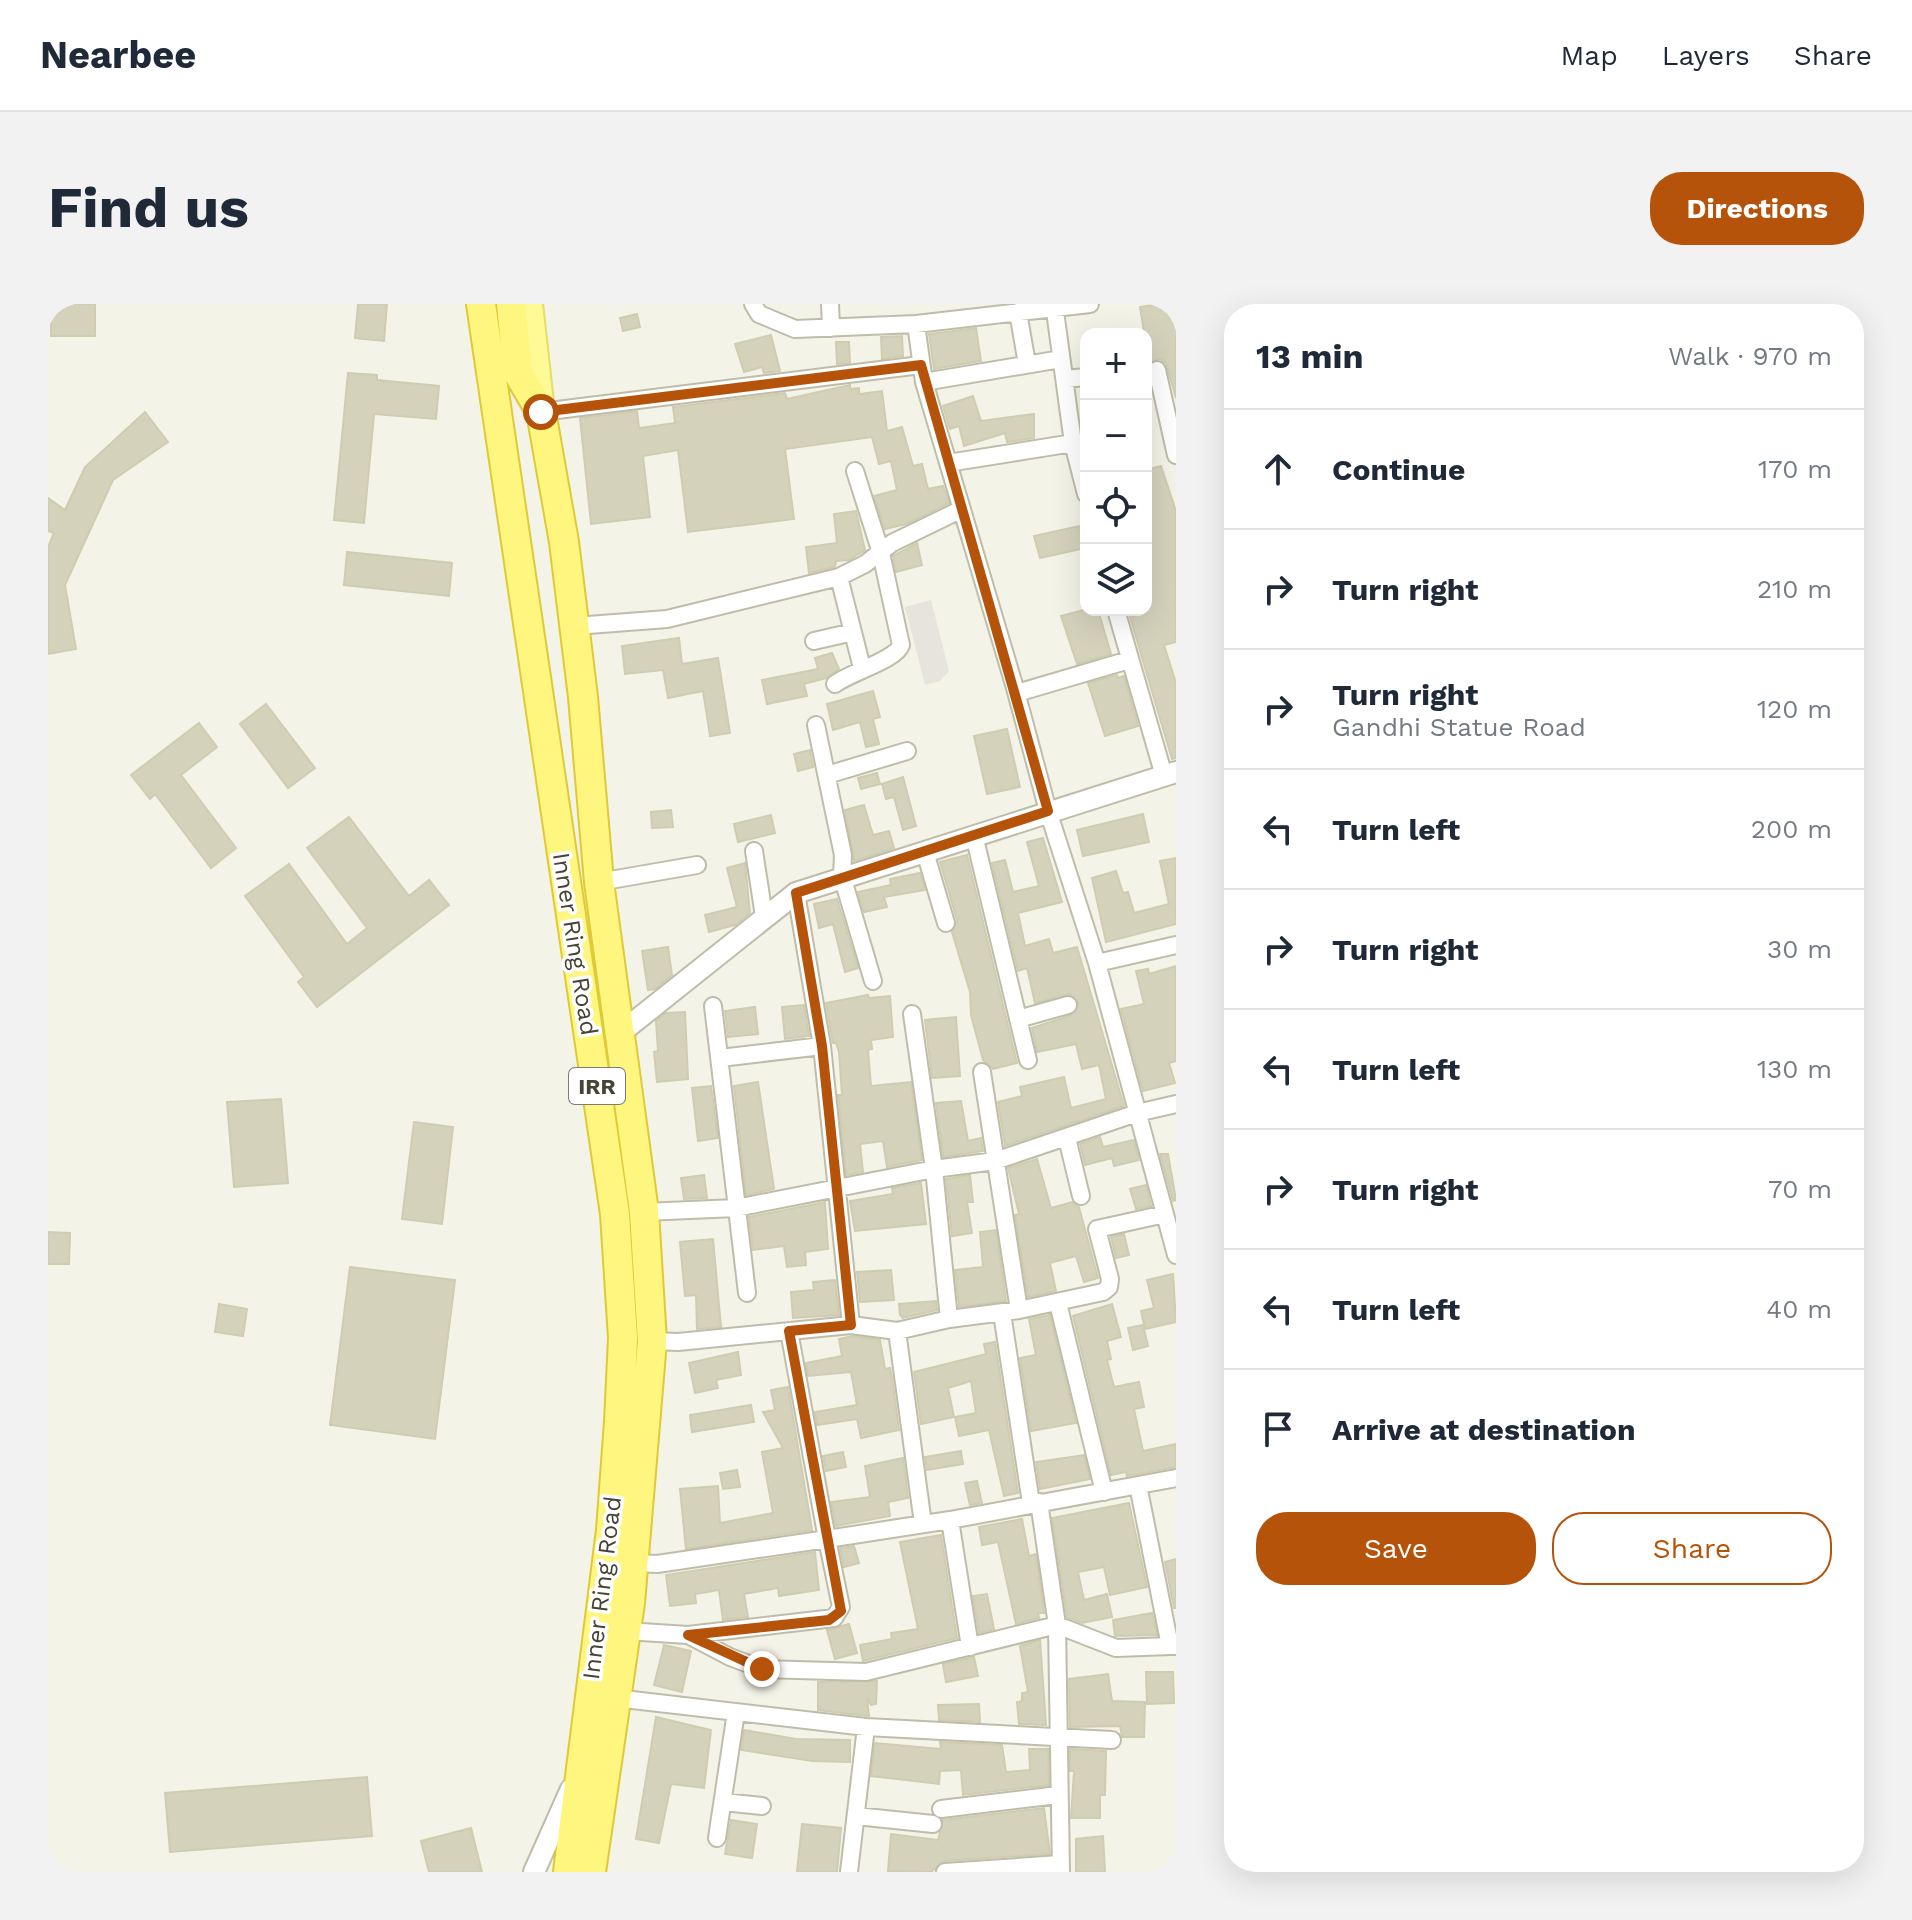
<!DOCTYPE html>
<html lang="en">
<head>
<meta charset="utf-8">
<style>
	body { margin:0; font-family:"Work Sans",sans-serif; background:#f2f2f3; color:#1f2937 }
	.controls { position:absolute; right:24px; top:24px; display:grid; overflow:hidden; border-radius:16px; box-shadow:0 8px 32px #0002 }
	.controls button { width:72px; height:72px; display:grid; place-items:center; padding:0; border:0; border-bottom:2px solid #e0e1e3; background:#fff; color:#1f2937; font:40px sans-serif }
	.stop { position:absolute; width:24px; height:24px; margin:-18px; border:6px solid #b45309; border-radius:50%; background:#fff }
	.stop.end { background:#b45309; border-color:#fff; box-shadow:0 2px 8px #0008 }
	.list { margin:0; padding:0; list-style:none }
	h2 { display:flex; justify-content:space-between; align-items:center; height:104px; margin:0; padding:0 32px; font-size:34px }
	h2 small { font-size:26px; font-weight:400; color:#747a83 }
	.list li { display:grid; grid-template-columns:52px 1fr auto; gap:24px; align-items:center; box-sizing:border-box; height:120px; padding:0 32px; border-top:2px solid #e0e1e3 }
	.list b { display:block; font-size:30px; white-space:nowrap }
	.list p { margin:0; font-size:26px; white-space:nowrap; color:#747a83 }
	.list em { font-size:26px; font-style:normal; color:#747a83 }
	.actions { display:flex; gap:16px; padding:24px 32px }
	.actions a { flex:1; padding:18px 0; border:2px solid #b45309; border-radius:32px; text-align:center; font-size:28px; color:#b45309 }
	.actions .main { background:#b45309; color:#fff }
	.icon { flex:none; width:44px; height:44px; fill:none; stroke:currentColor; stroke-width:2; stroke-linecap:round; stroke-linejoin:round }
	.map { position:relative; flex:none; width:1128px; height:1568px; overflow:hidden; border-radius:32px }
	header { display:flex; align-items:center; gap:48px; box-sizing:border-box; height:112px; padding:0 40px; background:#fff; border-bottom:2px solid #e0e1e3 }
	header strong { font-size:38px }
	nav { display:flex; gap:44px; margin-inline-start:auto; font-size:28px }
	.intro { display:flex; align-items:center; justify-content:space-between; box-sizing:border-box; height:192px; padding:0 48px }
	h1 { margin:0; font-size:56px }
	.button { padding:20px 36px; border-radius:32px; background:#b45309; color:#fff; font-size:28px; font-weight:700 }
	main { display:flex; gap:48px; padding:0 48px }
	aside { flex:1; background:#fff; border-radius:32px; box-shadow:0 8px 32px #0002 }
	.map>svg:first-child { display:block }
	.industrial { fill:#e6e4dc }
	.building { fill:#d5d2bc; stroke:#d0ccb0; stroke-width:2 }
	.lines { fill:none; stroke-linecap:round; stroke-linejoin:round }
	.minor-casing { stroke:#bfbdaa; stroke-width:20 }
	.tertiary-casing { stroke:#bfbdaa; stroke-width:24 }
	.primary-casing { stroke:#e4de65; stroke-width:30 }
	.trunk-casing { stroke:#deca37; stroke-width:32 }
	.minor { stroke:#fff; stroke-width:16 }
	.tertiary { stroke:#fff; stroke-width:20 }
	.primary { stroke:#fefb96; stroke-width:26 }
	.trunk { stroke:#fef67f; stroke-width:28 }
	.route { stroke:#b45309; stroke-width:10 }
	.labels { text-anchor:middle; stroke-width:7; stroke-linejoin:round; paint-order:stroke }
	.shield { fill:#fff; stroke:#7e7c72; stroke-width:2 }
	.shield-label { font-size:22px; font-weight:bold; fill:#474436 }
	.street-label { font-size:24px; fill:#474436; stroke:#fff }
</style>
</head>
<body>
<header>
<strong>Nearbee</strong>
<nav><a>Map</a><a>Layers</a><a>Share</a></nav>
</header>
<div class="intro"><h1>Find us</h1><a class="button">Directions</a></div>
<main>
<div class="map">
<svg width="1128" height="1568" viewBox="0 0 1128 1568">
	<rect width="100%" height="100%" fill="#f4f3e7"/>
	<path class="industrial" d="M883,296l18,71 -9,10 -15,4 -20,-78z"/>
	<path class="building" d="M3,0h44v32h-44z
		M310,0h29l-3,37 -29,-3z
		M1110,0h18v94l-10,-35 -6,-4 -11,3 -9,-55z
		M589,10l3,13 -17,4 -3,-13z
		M928,24l5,33 -47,8 -5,-35z
		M723,31l9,36 -16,2 -2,-6 -18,5 -9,-28z
		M854,32l1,20 -21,3 -1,-22z
		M788,38h13l1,21 -13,1z
		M300,69l29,2v5l62,6 -3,33 -62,-5 -10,109 -30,-3z
		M802,81v4l9,-1v6l23,-3 5,40 15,-4 11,39 9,-2 6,25 15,-3 6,17 -43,21 -21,5 -11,-33 23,-6 -6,-29 -12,3 -7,-27 -87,12 9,70 -106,13 -10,-82 -35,6 7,61 -59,7 -11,-106 57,-7 2,17 36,-5 -2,-16 112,-14 2,6z
		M925,92l8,25 53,-7v24l-27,4 -2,-9 -41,13 -5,-20 -9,3 -7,-23z
		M97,108l23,30 -55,38 -48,105 11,64 -28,5v-107l6,-14 -6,-2v-33l17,12 20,-43z
		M1113,162l15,45v131l-12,3 12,38v75l-4,1 -42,-142 16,-4v-143z
		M808,207l9,39 -16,10 -13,1 -1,6 -26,6 -3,-26 31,-4 -3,-29z
		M1032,222l5,22 -45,10 -6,-22z
		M869,239l5,22 -26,7 -3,-16z
		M299,248l105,11 -3,33 -105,-11z
		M1036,306h14l13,44 -34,10 -16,-48z
		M631,334l3,26 36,-6 12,75 -20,3 -7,-45 -35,7 -5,-28 -38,4 -3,-28z
		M784,349l7,16 -13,9 -22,6 3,12 -40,8 -5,-24 56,-11 -3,-11z
		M1069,371l1,3 6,-2 14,50 -33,10 -17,-53z
		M825,387l7,26 -7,2 6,25 -13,3 -6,-25 -27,8 -6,-26z
		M218,400l49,64 -27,20 -48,-64z
		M151,419l18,24 -36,28 55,73 -25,20 -56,-74 -5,5 -19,-24z
		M959,425l13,58 -33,7 -13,-58z
		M762,446l3,17 -15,4 -4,-17z
		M829,469l3,11 -19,5 -3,-11z
		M855,473l13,49 -13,4 -9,-33 -8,2 -4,-15z
		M816,501l9,30 16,-4 5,17 -40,13 -9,-51z
		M623,506l2,17 -21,1 -1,-16z
		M1095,510l6,28 -66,14 -6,-26z
		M723,511l4,18 -37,9 -4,-18z
		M301,513l60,79 20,-16 20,25 -132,102 -19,-25 6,-5 -59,-81 44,-32 58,80 20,-16 -60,-80z
		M995,534l19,64 -44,11 7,33 24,-7 4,14 24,-6 47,159 -119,40 -7,-44 24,-6 -2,-9 44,-10 7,31 35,-9 -7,-34 -17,4 -6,-25 -39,8 -5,-24 40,-13 7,-12 -9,-9 -35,9 -8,-35 -9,3 -26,-108 13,-3 8,32 26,-6 -12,-44z
		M919,551l50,208 -24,6 -10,-9 -12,-45 -1,-23 -18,-60 5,-12 -17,-58z
		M1128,554v66l-70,18 -14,-64 24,-7 7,22 5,-1 6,21 35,-9 -9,-43z
		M697,559l5,50 -15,12 -26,7 -4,-17 32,-8 -10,-39z
		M872,569l5,17 -41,7 3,10 -23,5 -6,-20 33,-7 -1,-6z
		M789,595l21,69 -13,4 -12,-48 -14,4 -5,-24z
		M620,643l4,28 -17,14 -7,1 -6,-39z
		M1128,662v95l-7,2 6,20 -32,8 -22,-82 23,-5 -8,-33 12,-2 1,5z
		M820,691l1,3 21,-2 3,41 -22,3 1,9 -4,1 3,36 40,-4 11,78 -35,7 -4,-26 -23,3 3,28 -17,3 -8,-80h4l-3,-43 -3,-9h-3l-7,-40z
		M756,701l5,31 -24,3 -3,-32z
		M707,703l3,27 -30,3 -3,-26z
		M637,708l3,67 -31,3 -3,-30 4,-1 -2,-30 10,-8z
		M908,713l4,59 -28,2 -7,-58z
		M710,778l16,107 -28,6 -12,-109z
		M663,782l7,52 -20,3 -6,-53z
		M233,795l7,84 -54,4 -7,-85z
		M913,797l7,40 13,-3 2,13 -40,6 -7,-54z
		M366,818l39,5 -11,97 -40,-5z
		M1052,833l3,10 31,-7 5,20 -25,6 -2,-8 -27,7 -5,-21z
		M1112,850h8l8,46 -3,1z
		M989,855l14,49 21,-6 7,5 19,71 -14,4 -8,-26 -26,7 6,28 -28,6 -13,-82 4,-1 -11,-46z
		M656,871l3,23 -23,1 -3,-21z
		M922,871l3,27h-6l5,31 -20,3 -6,-57z
		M873,879l5,41 -71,7 -5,-30 43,-7 -1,-6z
		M1098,881l5,21 -15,3 -6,-20z
		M777,898l3,47 -23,3 1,13 -19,2 -3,-21 -31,4 -4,-33z
		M948,926l10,71 -47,6 -4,-37 28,-3 -3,-35z
		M0,928l22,1 -1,31h-21z
		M1076,930l5,21 -13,3 -5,-21z
		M665,935l8,88 -24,2 -1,-34 -11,1 -5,-54z
		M302,963l105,13 -20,159 -105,-14z
		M843,966l3,30 -34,2 -3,-30z
		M1125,970l3,48 -31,7 -4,-18 13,-3 -7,-28z
		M787,976l4,35 -46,3 -2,-26 23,-2 -1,-8z
		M888,997l1,9 -34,8 -3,-3 -1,-11z
		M171,1000l28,5 -4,27 -28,-4z
		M1064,1000l9,33 -14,4 4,18 -4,1 7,27 25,-5 5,25 -10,2 9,42 33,-7v23l-49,9 -1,-4 -15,3 -38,-159z
		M1002,1011l26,108 -45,8 -11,-73 16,-3 -7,-36z
		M1095,1021l5,21 -15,4 -5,-22z
		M805,1032l27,4 5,29 5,-1 2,9 7,53 -38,8 -4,-19 -40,6 -2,-13 42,-7 -6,-33 -43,4 -2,-13 36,-7 -3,-17z
		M947,1038l23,151 -14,3 -15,-66 -30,6 -4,-19 21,-4 -5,-32 -23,7 6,29 -33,7 -7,-52 72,-18 -2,-10z
		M690,1048l3,23 -25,5 2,8 -23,5 -6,-30z
		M740,1083l24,143 -126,19 -6,-60 38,-3 2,37 53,-10 -11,-61 21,-4 -20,-36 12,-2 -4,-20z
		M703,1101l3,17 -62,10 -2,-17z
		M913,1147l2,13 -36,6 -2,-13z
		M795,1148l3,15 -20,4 -3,-15z
		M1036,1151l6,24 -50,10 -4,-27z
		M855,1154l5,40 -20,4 2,14 -54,10 -5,-24 39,-5 -5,-31z
		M689,1166l3,17 -17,2 -3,-16z
		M929,1177l5,22 -12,2 -5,-22z
		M1081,1199l18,84 -37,8 -6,-28 -26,5 6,28 23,-6 5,23 -30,6 -15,-6 -15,-99z
		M974,1215l7,37 7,-2 8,59h-6l1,5 -23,6 -18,-82 -16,3 -3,-18z
		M893,1231l16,103 -94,23 -3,-16 32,-6 -1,-6 27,-4 -18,-87z
		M806,1242l5,17 -15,4 -4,-19z
		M767,1248l4,38 -40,6 -1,-8 -34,6 4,23 -25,3 -4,-30 -24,4 1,9 -26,3 -4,-31z
		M1128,1255v49h-2l-9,-46z
		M939,1290l7,35 -15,4 -6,-37z
		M1104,1309l5,22 -42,1 -2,-16z
		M801,1320l8,29 -22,6 -8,-29z
		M992,1336l6,85 -27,-1 -2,-22 5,-1v-8l6,-1 -8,-46z
		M616,1341l27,6 -9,41 -28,-7z
		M926,1353l4,19 -32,6 -3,-18z
		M1098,1368h27l1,31 -27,1z
		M1060,1370l4,27 33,1 -1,35h-22l-2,-11 -50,1 -1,-48z
		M829,1377l-1,23 -5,1 -4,-7 2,18 -51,-6v-28z
		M931,1400l1,18 -41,-2 -1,-15z
		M608,1413l55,13 -7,58 -33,-4 -12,59 -23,-4z
		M696,1426l52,9 54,1v22l-38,-1 -71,-11z
		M892,1438l62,3 4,27 24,-2 -1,-21h19l1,36 -86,10 -2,-25 -21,1 -1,13 -68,-8 4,-33 66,6z
		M1022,1445l36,2 -1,44h-5v23h-29l3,-47h-4z
		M319,1473l5,59 -202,16 -5,-59z
		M996,1504l6,46 -106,7 -13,11 -43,-1 3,-37 47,6 5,-20z
		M683,1516l26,4 -5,34 -27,-4z
		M754,1520l39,4 -4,44h-40z
		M423,1524l11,44h-53l-8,-31z
		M1055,1532l2,36h-29v-33z"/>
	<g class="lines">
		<g class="minor-casing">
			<path id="minor" d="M705,0l6,10 36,15 121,-5 174,-20
				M782,0l1,24
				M1006,0l19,139 13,51
				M970,8l9,52
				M868,20l8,58 91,306 33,123 49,152 79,292
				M1109,66l19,85
				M1017,75l21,-2
				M876,78l137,-23
				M493,108l380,-47
				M900,159l125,-20
				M791,273l23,91
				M1068,306l48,166
				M527,322l92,-7 172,-42 26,-13 27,-21 70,-34
				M766,337l39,-9
				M787,380c16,-12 61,-24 66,-39l-20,-92 -26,-82
				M969,389l112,-33
				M768,421l27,130 -1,21 31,105
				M779,471l80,-24
				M926,531l54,225
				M706,547l10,65
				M877,548l21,71
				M551,578l98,-17
				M748,589l26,153 29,279
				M1049,659l79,-18
				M665,702l34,287
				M864,710l22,155 15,150 70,-9 84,-18 6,-5 1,-8 -13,-50 68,-15
				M970,715l50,-14
				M672,754l102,-12
				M934,768l37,238
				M1019,834l14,58
				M596,908l92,-4 198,-39 61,-8 142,-48 39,-9
				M1010,999l46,189
				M954,1009l29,190
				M741,1027l38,208 123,-19 226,-42
				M849,1027l26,193
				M604,1037l26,1 173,-17 46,6 52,-12
				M1090,1181l32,161h6
				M991,1198l18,123 4,247
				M902,1216l20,127
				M586,1259l23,1 170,-25 14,68 -7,11 -146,17
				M578,1327l62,4 42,22 32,12 104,3 191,-47 59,23 54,-2
				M567,1394l251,29 246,13
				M675,1498l39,4
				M893,1505l117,-14
				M808,1512l77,8
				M669,1534l19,-126
				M801,1568l17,-145
				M897,1568l115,-8"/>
		</g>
		<g class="tertiary-casing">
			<path id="tertiary" d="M571,730l177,-141 380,-121
				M486,1568l37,-83"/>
		</g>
		<g class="primary-casing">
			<path id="primary" d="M481,0l12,108"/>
		</g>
		<g class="trunk-casing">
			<path id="trunk" d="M433,0l134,910 8,124 -4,84 -8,108 -43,342
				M463,0l7,69 23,39 23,130 19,155 16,185 45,330 8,129 -22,262 -39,269"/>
		</g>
		<use href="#minor" class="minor"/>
		<use href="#tertiary" class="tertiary"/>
		<use href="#primary" class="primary"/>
		<use href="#trunk" class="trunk"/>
	</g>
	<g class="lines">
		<path class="route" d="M493,108l380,-47 127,446 -252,82 26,153 29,279 -62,6 52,280 -12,9 -141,15 74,34"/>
	</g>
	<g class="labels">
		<rect class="shield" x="521" y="764" width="56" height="36" rx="6"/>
		<g class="shield-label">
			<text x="549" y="790">IRR</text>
		</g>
		<g class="street-label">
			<text transform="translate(527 640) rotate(81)" y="8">Inner Ring Road</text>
			<text transform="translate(554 1284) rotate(-83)" y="8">Inner Ring Road</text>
		</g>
	</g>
</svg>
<div class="controls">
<button>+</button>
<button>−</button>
<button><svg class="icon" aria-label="locate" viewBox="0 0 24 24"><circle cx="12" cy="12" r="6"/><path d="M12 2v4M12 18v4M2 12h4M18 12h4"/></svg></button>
<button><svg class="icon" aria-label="layers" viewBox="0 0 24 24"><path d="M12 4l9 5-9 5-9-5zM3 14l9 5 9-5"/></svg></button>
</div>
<div class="stop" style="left:493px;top:108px"></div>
<div class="stop end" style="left:714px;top:1365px"></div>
</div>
<aside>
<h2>13 min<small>Walk · 970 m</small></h2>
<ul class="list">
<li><svg class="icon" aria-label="ahead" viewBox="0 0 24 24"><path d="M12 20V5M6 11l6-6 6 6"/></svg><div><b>Continue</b></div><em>170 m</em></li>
<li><svg class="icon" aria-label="right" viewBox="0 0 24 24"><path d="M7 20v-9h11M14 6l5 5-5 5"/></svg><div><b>Turn right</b></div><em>210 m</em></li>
<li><svg class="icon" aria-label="right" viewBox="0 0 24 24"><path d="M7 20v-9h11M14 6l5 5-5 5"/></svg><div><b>Turn right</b><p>Gandhi Statue Road</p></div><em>120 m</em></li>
<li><svg class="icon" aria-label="left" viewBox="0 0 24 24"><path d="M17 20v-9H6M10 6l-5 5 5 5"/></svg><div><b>Turn left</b></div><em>200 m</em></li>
<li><svg class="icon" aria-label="right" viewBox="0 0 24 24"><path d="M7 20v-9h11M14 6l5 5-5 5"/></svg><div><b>Turn right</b></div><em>30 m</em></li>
<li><svg class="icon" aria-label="left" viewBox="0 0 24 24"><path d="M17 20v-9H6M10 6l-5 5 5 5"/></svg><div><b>Turn left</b></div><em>130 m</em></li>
<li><svg class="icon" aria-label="right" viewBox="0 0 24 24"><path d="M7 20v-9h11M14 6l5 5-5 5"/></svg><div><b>Turn right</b></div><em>70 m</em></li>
<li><svg class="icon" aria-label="left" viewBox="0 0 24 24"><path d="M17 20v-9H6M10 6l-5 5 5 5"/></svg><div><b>Turn left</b></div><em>40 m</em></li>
<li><svg class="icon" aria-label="arrive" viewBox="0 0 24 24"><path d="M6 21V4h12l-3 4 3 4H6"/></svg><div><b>Arrive at destination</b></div></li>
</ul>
<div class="actions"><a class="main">Save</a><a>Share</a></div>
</aside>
</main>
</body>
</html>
